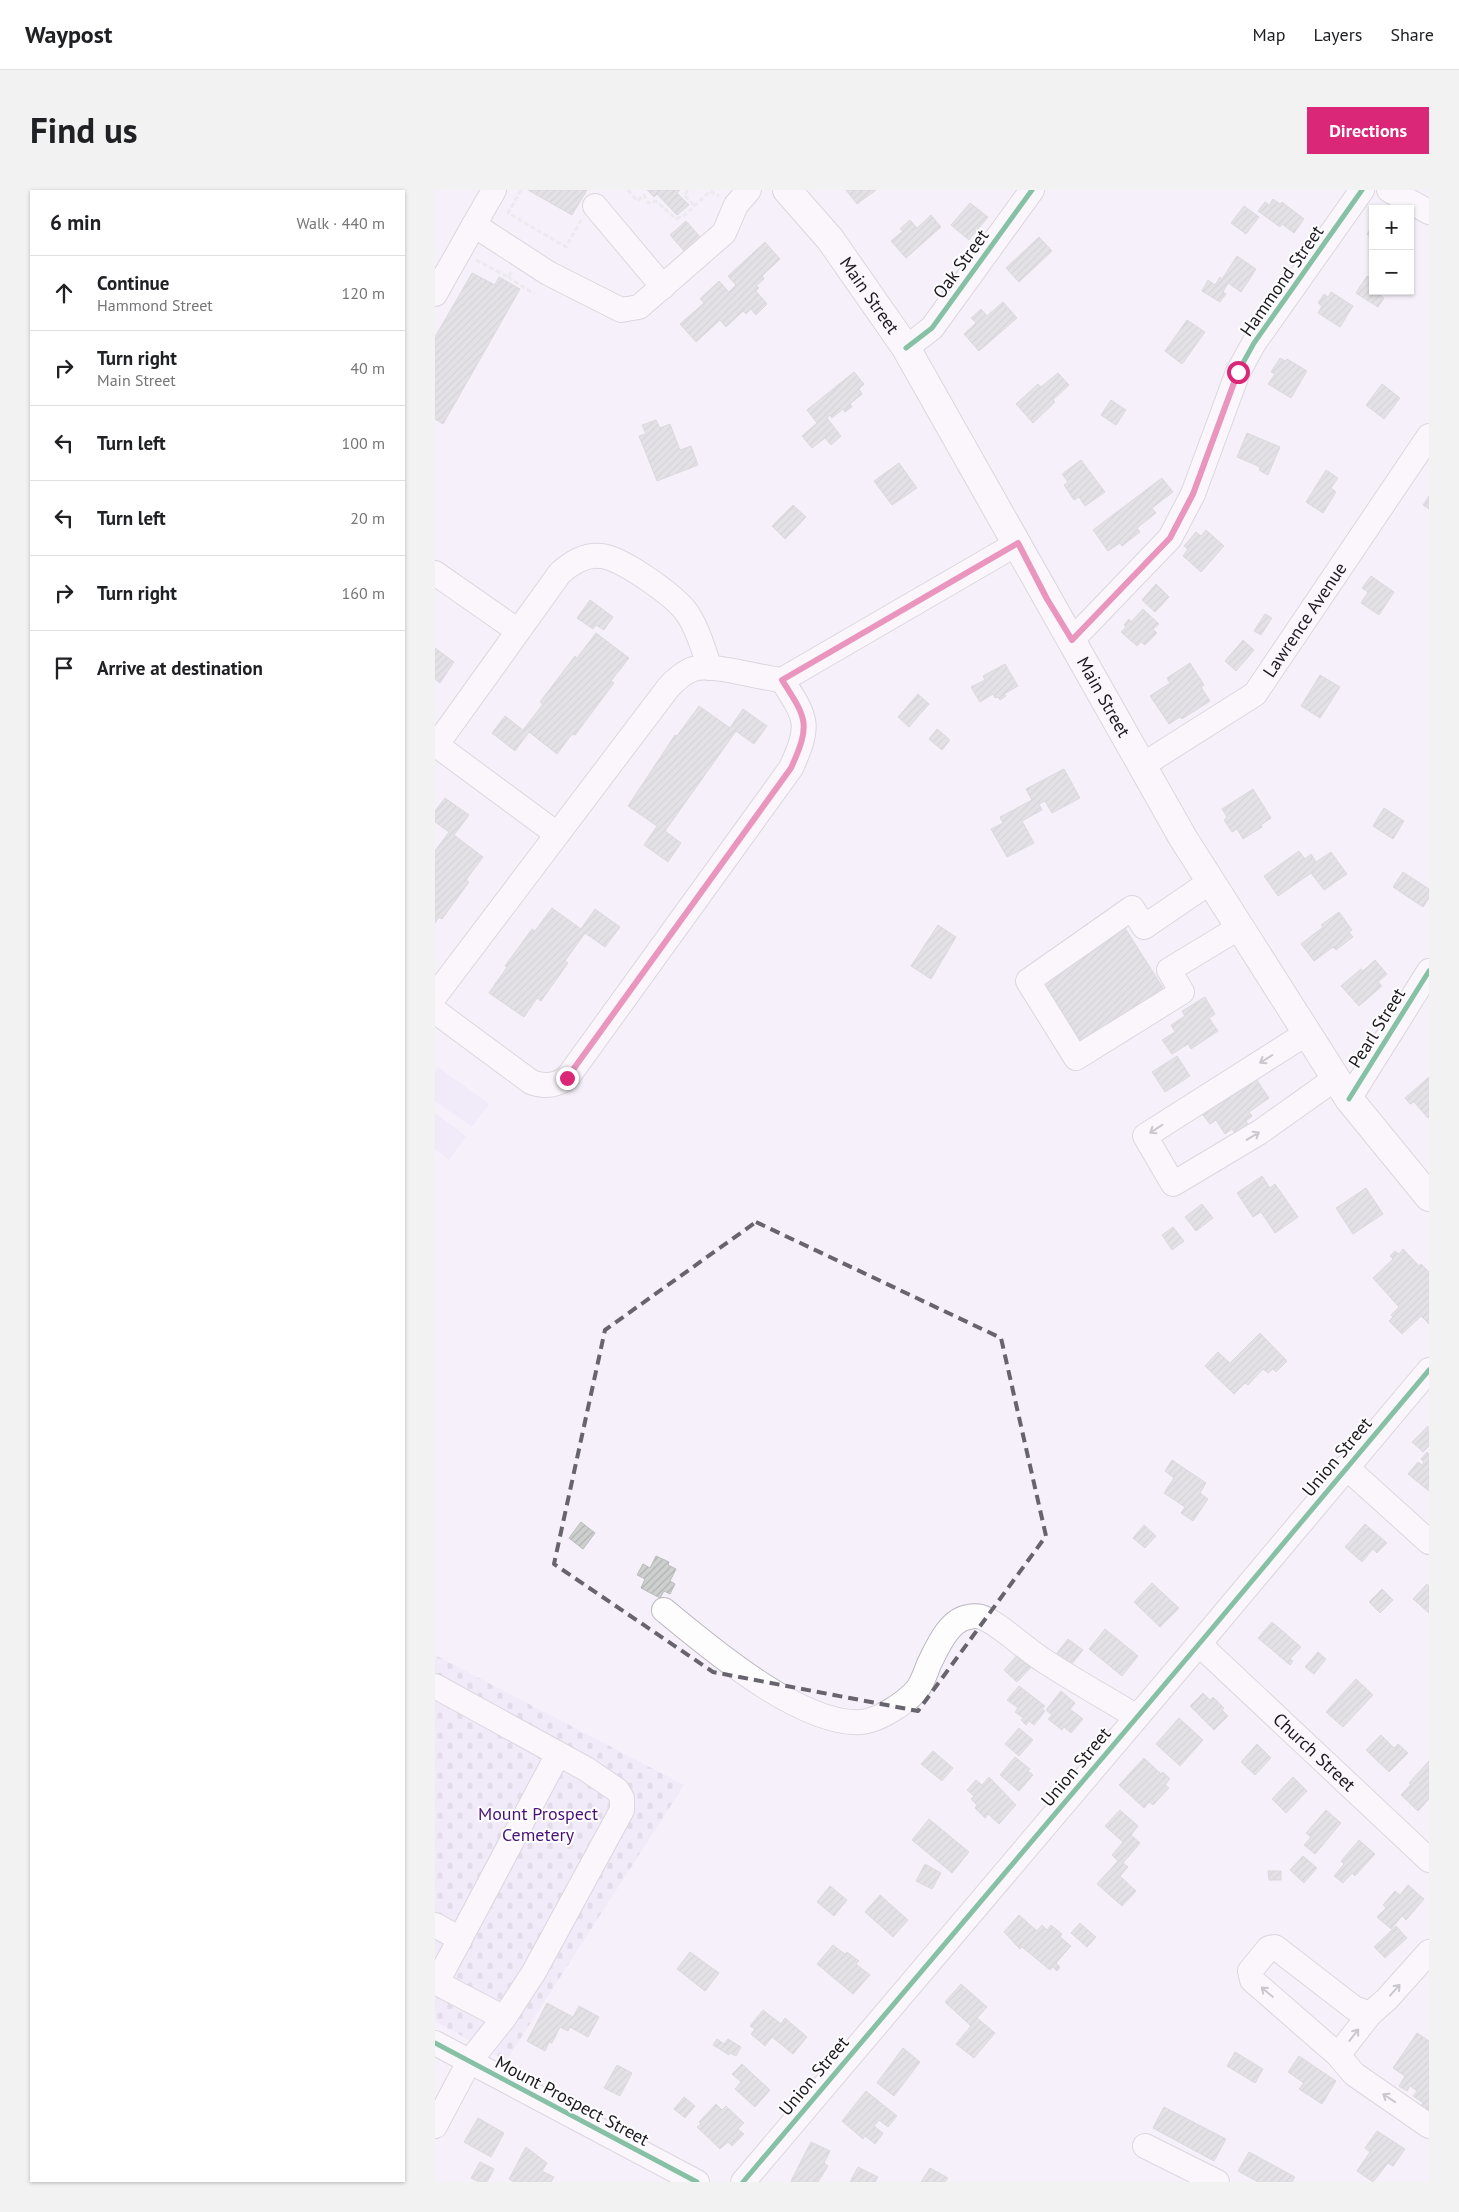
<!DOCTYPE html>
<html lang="en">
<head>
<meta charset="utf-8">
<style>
	body { margin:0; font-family:"PT Sans",sans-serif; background:#f2f2f2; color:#202124 }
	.controls { position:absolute; right:15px; top:15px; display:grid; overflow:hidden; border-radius:0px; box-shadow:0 1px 4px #0004 }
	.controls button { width:45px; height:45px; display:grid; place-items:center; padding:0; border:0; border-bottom:1px solid #e0e0e0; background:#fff; color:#202124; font:25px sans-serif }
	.stop { position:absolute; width:15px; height:15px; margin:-11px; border:4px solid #db2777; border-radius:50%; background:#fff }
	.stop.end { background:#db2777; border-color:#fff; box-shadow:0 1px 5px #0008 }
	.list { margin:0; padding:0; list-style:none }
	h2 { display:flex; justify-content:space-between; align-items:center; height:65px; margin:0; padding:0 20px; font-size:21px }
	h2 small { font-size:16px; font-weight:400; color:#757577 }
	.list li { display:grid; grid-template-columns:32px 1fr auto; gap:15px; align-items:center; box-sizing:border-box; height:75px; padding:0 20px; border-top:1px solid #e0e0e0 }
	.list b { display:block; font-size:19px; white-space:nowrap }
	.list p { margin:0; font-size:16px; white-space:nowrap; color:#757577 }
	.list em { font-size:16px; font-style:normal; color:#757577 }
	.icon { flex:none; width:28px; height:28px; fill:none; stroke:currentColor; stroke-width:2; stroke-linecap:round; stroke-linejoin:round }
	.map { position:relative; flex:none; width:994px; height:1992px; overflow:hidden; border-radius:0px }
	header { display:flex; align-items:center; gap:30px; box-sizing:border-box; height:70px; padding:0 25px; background:#fff; border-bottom:1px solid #e0e0e0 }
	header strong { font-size:24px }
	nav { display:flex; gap:28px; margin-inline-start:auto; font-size:18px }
	.intro { display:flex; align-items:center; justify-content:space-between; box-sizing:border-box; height:120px; padding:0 30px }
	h1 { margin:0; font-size:35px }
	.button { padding:12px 22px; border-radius:0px; background:#db2777; color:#fff; font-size:18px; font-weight:700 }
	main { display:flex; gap:30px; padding:0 30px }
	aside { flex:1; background:#fff; border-radius:0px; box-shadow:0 1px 4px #0004 }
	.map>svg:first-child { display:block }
	.grass { fill:#ece2f8 }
	.cemetery { fill:url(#cemetery-stones) }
	.building { fill:url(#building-hatch); stroke:#bbbcbc }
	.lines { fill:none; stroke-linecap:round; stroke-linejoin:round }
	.minor-casing { stroke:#bab6bf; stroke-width:26 }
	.major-casing { stroke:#bab6bf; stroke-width:30 }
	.path { stroke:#e1e0e2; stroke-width:3; stroke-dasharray:5 2.5; stroke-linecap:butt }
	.minor { stroke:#fefdfe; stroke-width:24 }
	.major { stroke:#fefdfe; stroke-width:28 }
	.cycleway-casing { stroke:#fefefe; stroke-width:8 }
	.cycleway { stroke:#00873e; stroke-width:5 }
	.oneway { stroke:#98969b }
	.route { stroke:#db2777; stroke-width:6 }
	.marked { fill:none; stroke:#68646d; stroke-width:4; stroke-dasharray:10 6; stroke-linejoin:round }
	.labels { text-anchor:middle; stroke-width:4; stroke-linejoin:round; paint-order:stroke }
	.street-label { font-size:18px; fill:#1c1821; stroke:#fefefe }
	.park-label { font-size:18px; fill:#4a1276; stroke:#fefefe }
</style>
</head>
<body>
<header>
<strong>Waypost</strong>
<nav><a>Map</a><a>Layers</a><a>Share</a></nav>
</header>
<div class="intro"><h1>Find us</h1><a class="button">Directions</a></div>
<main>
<aside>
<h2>6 min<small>Walk · 440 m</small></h2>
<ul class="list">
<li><svg class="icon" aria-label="ahead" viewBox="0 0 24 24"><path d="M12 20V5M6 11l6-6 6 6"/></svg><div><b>Continue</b><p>Hammond Street</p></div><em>120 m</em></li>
<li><svg class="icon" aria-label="right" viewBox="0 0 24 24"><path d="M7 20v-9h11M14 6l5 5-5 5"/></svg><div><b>Turn right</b><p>Main Street</p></div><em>40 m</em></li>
<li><svg class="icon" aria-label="left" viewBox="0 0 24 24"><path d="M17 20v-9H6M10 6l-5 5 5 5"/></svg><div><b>Turn left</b></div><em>100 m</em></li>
<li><svg class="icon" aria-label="left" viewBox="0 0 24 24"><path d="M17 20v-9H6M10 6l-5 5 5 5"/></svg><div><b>Turn left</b></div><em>20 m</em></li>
<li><svg class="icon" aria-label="right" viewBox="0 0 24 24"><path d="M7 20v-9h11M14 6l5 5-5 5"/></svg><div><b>Turn right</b></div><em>160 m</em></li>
<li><svg class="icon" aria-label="arrive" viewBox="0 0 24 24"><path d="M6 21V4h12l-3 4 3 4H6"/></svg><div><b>Arrive at destination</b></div></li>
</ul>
</aside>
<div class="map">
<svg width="994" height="1992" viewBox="0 0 994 1992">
	<defs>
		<pattern id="cemetery-stones" width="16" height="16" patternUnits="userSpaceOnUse" patternTransform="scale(1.25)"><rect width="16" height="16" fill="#ece2f8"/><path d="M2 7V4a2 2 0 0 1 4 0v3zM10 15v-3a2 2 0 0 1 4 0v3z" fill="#cac1d4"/></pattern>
		<pattern id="building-hatch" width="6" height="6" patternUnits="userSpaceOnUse" patternTransform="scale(1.25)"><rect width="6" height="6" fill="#cecfcf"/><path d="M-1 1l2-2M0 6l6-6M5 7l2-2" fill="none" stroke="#b0b1b1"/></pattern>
	</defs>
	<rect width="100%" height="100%" fill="#f5f0fa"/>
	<path class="grass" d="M3,877l51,37 -17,23 -37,-26v-30z
		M0,923l31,23 -17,24 -14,-11z"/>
	<path class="cemetery" d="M0,1465l249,130 -178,276 -71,-40z"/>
	<path class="building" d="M93,0h59l-15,25z
		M212,0h33l-3,3 12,12 -12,10 -20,-21 -3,3z
		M411,0h30l-19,14z
		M838,9l7,5 2,-2 22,17 -10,14 -12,-9 -2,3 -22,-16 7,-9 4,3z
		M535,13l18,14 -19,23 -18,-15z
		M809,16l15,11 -13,17 -15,-11z
		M496,25l10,12 -35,31 -15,-17 12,-10 -3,-2 10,-9 7,8z
		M251,31l15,17 -16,14 -15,-17z
		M938,36v13l-6,-5z
		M604,47l13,14 -33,31 -13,-14z
		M330,52l15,17 -18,17 2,3 -8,7 3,2 -3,3 11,13 -11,11 -5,-6 -5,5 -3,-3 -17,16 -6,-7 -24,22 -16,-18 24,-21 -4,-4 19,-18 10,11 7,-7 -8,-9z
		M802,66l19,13 -15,23 -13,-9 -5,9 3,2 -6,8 -18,-11 6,-11 7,5 5,-8 2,2z
		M37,83l23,12 4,-8 21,12 -77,135 -8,-5v-82z
		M932,86l6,4v11h9l-2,4 4,3 -6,9 -22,-14z
		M896,102l22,14 -13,21 -22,-14 4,-7 -4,-3 6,-9 4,3z
		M568,112l14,16 -38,33 -15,-17 12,-11 -5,-5 10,-9 6,7z
		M752,130l18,12 -23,32 -17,-13z
		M845,168l5,3 2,-2 20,12 -16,27 -23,-14 7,-10 -4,-2z
		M419,182l10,12 -5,5 3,5 -12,10 2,3 -7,5 -2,-3 -11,9 -2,-3 -3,3 14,18 -10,9 -6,-7 -13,10 -10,-12 15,-13 -10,-13z
		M623,183l11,12 -16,15 2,2 -22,21 -17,-19 22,-20 3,3z
		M947,194l18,14 -16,21 -18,-14z
		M676,210l15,10 -10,15 -15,-10z
		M221,230l4,8 10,-4 10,26 11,-4 7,19 -41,16 -18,-45 7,-2 -4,-9z
		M812,243l33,14 -12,28 -9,-5 1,-3 -23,-10z
		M646,270l24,32 -20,14 -6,-9 -5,3 -10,-15 4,-3 -6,-8z
		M464,273l18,25 -25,17 -18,-24z
		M891,280l12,8 -7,10 5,4 -13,21 -17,-11z
		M727,288l11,14 -21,16 4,5 -19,15 3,4 -18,14 -2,-3 -12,8 -15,-21z
		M994,306v13l-6,-4z
		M358,315l13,12 -21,22 -13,-13z
		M771,340l18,16 -23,26 -18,-16 5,-7 -4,-3 12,-14 5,4z
		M936,386l23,16 -15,23 -18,-12 7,-11 -6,-4z
		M721,394l13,13 -14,15 -13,-12z
		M155,410l23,17 -9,13 -8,-5 -3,4 -16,-11z
		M708,419l16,15 -6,5 4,4 -12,12 -4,-3 -4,4 -16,-14 5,-5 -2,-2 5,-6 2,3z
		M830,424l7,4 -11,17 -7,-4z
		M161,443l33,25 -18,23 3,2 -39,52 -3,-1 -15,20 -28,-22 -14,19 -23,-18 13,-17 18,14 20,-26 -3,-2 35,-46 2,2z
		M808,450l11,10 -18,21 -11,-10z
		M0,458l19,14 -14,21 -5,-4z
		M755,473l14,22 -3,2 9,14 -28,18 -2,-2 -11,7 -19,-28 20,-13 -3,-5z
		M570,474l13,22 -14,8 2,2 -6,4 -2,-3 -3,1 -2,-4 -13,8 -9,-15 14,-7 -2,-4z
		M885,485l20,12 -20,31 -19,-12z
		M483,504l11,10 -20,23 -11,-10z
		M264,516l31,22 13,-19 24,17 -13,18 -18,-13 -71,100 16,12 -13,19 -24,-17 13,-19 -29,-20 47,-71 2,1z
		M502,539l13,11 -8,10 -13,-11z
		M629,579l16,29 -28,15 -7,-12 -6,3 3,6 -20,11 12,22 -27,14 -16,-28 12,-6 -3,-6 32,-17 -6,-11z
		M818,599l18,29 -10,7 1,2 -19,12 -6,-10 -5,3 -8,-12 3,-3 -5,-8z
		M10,608l24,17 -15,20 29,22 -17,23 3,2 -27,37 -3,-2 -4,6v-72l14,-19 -14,-10v-11z
		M949,618l20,13 -11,18 -20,-13z
		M864,661l6,8 6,-5 5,8 15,-10 16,22 -23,16 -13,-17 -33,23 -14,-20z
		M968,682l26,17v9l-6,9 -30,-20z
		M117,718l29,21 14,-20 25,18 -15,20 -20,-14 -20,28 3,2 -27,38 -4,-3 -13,19 -35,-24 18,-26 -2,-1 27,-37 3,2z
		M904,722l13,18 -3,2 4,5 -17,13 -3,-3 -19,14 -13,-17 22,-17 -2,-2z
		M503,735l18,12 -25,42 -20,-13z
		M688,735l44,69 -85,55 -44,-70z
		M940,770l12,14 -9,8 4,4 -23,20 -18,-20 20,-17 2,2z
		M770,807l10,17 -6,4 9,13 -27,18 -3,-5 -16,10 -10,-14 13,-8 -4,-7 14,-9 -3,-5z
		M742,866l13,20 -25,16 -13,-20z
		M994,887v40l-1,1 -14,-16 -4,2 -5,-6z
		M821,889l13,19 -20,14 3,4 -6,5 6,9 -13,8 -7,-9 -7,5 -9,-14 -6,4 -8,-10z
		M827,986l8,12 5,-4 23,33 -23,16 -14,-21 -8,5 -16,-24z
		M931,998l17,26 -30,20 -17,-26z
		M767,1014l11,14 -17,13 -11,-14z
		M738,1037l11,14 -12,9 -10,-15z
		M968,1059l16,17 2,-2 8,8v52l-8,-8 -19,18 -13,-13 4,-4 -2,-2 8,-8 -26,-29 20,-19 -3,-3 5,-5 4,3z
		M825,1143l27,28 -11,11 -3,-3 -5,4 -5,-4 -15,16 -3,-2 -11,11 -29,-28 13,-14 12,11z
		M993,1236l1,20 -6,6 -11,-10z
		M992,1262l2,2v37l-21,-17 10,-12 4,3 2,-3 -3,-3z
		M737,1270l34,23 -6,10 8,6 -15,22 -12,-8 4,-6 -21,-14 10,-15 -9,-7z
		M146,1332l14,11 -12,16 -14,-11z
		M930,1334l22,19 -10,10 -4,-4 -11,13 -17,-15z
		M709,1335l12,11 -11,12 -12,-10z
		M221,1366l13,6 -1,3 8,4 -6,12 5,3 -5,10 -6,-3 -4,7 -19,-10 4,-9 -8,-4 6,-11 7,4z
		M717,1393l27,25 -19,19 -26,-25z
		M992,1394l2,2v27l-16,-14z
		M947,1399l11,11 -13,13 -11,-11z
		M837,1432l29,25 -11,12 3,2 -3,4 -32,-27z
		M670,1439l33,27 -16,20 -33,-27z
		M633,1449l15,11 -12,15 -14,-12z
		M585,1462l13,13 -16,17 -13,-12z
		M883,1462l8,7 -12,15 -9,-7z
		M921,1489l17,16 -30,32 -17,-15z
		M584,1496l26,20 -3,3 3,2 -11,14 -5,-4 -3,4 -5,-5 2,-2 -8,-6 3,-4 -11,-8z
		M626,1501l14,12 -5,6 13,10 -12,14 -7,-6 -2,3 -14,-11 4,-4 -6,-5z
		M768,1503l7,7 3,-3 11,11 -2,2 6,6 -14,14 -24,-24z
		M744,1528l24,22 -23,26 -24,-22z
		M584,1538l14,12 -14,16 -14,-12z
		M946,1545l13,13 4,-4 10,9 -19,19 -23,-22z
		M822,1554l14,14 -16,17 -14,-13z
		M498,1561l20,17 -11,13 -21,-17z
		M580,1567l15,12 -2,2 5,4 -14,16 -19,-16z
		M709,1568l17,16 2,-2 7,7 -5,6 4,3 -16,17 -4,-3 -5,6 -25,-23z
		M994,1571v38l-11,12 -17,-16 10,-11 -2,-1z
		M554,1587l27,28 -17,19 -11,-10 -3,4 -10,-10 2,-3 -6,-6 3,-3 -7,-6 9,-10 6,5z
		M858,1587l14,14 -21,22 -14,-14z
		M685,1620l18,16 -7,9 9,8 -17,20 5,4 -8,9 16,15 -14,15 -25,-22 21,-23 -6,-6 11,-13 -18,-16z
		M891,1620l15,13 -26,31 -11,-9 7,-8 -5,-4z
		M494,1629l40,33 -17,21 -40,-33z
		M924,1650l16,14 -20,22 -3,-3 -9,10 -9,-7 10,-12 -3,-3z
		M868,1666l14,12 -13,15 -14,-13z
		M490,1674l16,9 -9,16 -16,-8z
		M833,1681h13v9h-12z
		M973,1695l16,14 -18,21 -4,-4 -11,13 -14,-12 9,-9 -3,-3 12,-14 5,4z
		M395,1696l17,14 -13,16 -17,-14z
		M445,1705l28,25 -15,17 -28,-25z
		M584,1725l18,16 5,-6 5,5 4,-5 11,9 -2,3 11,9 -15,17 4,4 -3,4 -4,-4 -3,3 -28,-23 -2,2 -16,-17z
		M645,1733l16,14 -9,10 -16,-14z
		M961,1736l11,12 -22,20 -11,-11z
		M398,1755l12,9 2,-2 12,9 -3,3 14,11 -17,19 -36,-30z
		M255,1762l29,21 -14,18 -28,-22z
		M526,1794l26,23 -10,11 18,15 -21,25 -18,-14 15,-18 -26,-24z
		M112,1813l26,14 6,-11 20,11 -11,20 -18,-10 -2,4 -8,-4 -8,16 -3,-1 -4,9 -18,-10z
		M328,1820l18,14 4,-6 22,19 -14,17 -21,-17 -7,9 -14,-12 4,-5 -5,-3z
		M982,1843l12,8v70l-8,-5 2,-3 -10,-7 4,-5 -7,-5 -3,5 -8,-5 6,-10 -12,-8z
		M282,1849l7,5 4,-5 13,8 -5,9 -6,-3 -1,2 -16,-10z
		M468,1858l17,14 -26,34 -17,-13z
		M800,1862l28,17 -8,14 -28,-17z
		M864,1866l37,25 -14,23 -23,-15 5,-6 -16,-11z
		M307,1874l28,26 -15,17 -20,-18 6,-7 -9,-8z
		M182,1875l15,8 -12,23 -16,-8z
		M431,1901l31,25 -9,11 -9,-7 -5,6 9,7 -8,11 -10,-8 -2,3 -21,-18z
		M249,1907l11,9 -10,12 -11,-9z
		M281,1914l6,6 4,-4 18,17 -6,6 6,5 -12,12 -4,-4 -8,7 -23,-22 4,-3 -2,-2z
		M729,1917l62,32 -12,22 -61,-33z
		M43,1928l26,15 -13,24 -27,-15z
		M942,1941l28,18 -12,17 -5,-3 -15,19 -16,-11 13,-19 -5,-4z
		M376,1952l19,9 -6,12 4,3 -10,16h-26l-1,-1z
		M91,1957l21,16 -5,8 12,6 -3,5h-37l-5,-3z
		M814,1962l46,25 -3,5h-34l-20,-11z
		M45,1972l14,7 -7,13h-8l-8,-4z
		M423,1977l20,10 -3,5h-25z
		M495,1978l18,10 -3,4h-24z"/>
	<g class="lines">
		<g class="minor-casing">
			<g id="minor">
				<path d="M59,0l-20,35 74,48 73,37 18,-3 85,-74 12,-28 13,-15"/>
				<path d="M954,0l40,22"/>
				<path d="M160,16l68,81"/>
				<path d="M0,104l39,-69"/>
				<path d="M471,158l26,-20 100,-138"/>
				<path d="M0,383l83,58"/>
				<path d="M637,450l98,-102 23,-44 45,-122 16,-29 108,-153"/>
				<path d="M347,490l236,-137"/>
				<path d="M0,554l122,90"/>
				<path d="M0,557l125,-174c11,-10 25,-19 41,-17 21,2 69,37 83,53 13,16 19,40 26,59"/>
				<path id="s1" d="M708,575l112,-71 174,-258"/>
				<path d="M775,692l-66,45 -12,-19 -104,73 48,77 106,-66 -13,-22 71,-43"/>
				<path d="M0,806l233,-308c7,-8 15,-15 25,-19 21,-6 65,9 89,11 25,39 29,44 9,88l-224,310c-12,8 -23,9 -36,4l-96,-71"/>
				<path d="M872,843l-162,103 28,48 87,-52 76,-54"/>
				<path d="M914,909l80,-128"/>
				<path d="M911,1277l83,75"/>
				<path d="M229,1420c45,37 137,116 197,112 17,-1 43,-18 55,-31 6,-7 10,-19 13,-27 8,-16 20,-45 40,-47 3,-1 9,-1 12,0 15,4 49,36 65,45 29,19 60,36 91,55"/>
				<path id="s2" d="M764,1454l230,216"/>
				<path d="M0,1496l151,83 31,21 5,8v12l-88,162 -30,46 -35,44 -34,64"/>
				<path d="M0,1735l25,14 -22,41 3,5 63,33"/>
				<path d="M25,1749l98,-185"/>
				<path d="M994,1762l-42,47 -17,15 -16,-6 -79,-61 -6,1 -19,23 2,9 86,75 16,19 75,52"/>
				<path d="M0,1853l262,139"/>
				<path d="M903,1865l32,-41"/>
				<path d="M710,1956l72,36"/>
				<path d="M308,1992l456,-538 230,-274"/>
			</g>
		</g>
		<g class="major-casing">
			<g id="major">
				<path id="s3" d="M352,0l43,49 76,109 277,490 166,261 80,98"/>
			</g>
		</g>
		<path class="path" d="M86,0l-13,23 58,34 15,-27
			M193,0l9,11 7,-6 4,8 8,-2 20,18 9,-4 25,-24 9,5
			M252,0v2l-3,3 11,11
			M41,70l32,17 4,-6
			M73,87l26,17"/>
		<use href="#minor" class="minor"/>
		<use href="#major" class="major"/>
		<g class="cycleway-casing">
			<path id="cycleway" d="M471,158l26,-20 100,-138
				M637,450l98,-102 23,-44 45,-122 16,-29 108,-153
				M914,909l80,-128
				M0,1853l262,139
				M308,1992l456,-538 230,-274"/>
		</g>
		<use href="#cycleway" class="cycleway"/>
	</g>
	<defs><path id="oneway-shaft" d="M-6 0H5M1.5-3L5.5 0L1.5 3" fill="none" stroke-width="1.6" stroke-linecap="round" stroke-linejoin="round" transform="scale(1.25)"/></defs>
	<g class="oneway">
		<use href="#oneway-shaft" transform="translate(831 869) rotate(148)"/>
		<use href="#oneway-shaft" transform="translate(721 939) rotate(147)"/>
		<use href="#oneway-shaft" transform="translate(818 946) rotate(-31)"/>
		<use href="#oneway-shaft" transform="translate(960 1800) rotate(-48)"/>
		<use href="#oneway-shaft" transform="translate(832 1802) rotate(-140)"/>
		<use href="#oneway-shaft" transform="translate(919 1845) rotate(-52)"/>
		<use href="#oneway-shaft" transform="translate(954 1908) rotate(-146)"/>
	</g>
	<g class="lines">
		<path class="route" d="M132,888l224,-310c20,-44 16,-49 -9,-88l236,-137 29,56 25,41 98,-102 23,-44 45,-122"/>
	</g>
	<path d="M0 0H994V1992H0ZM321,1032l245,116 45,198 -128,175 -205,-39 -159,-108 51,-234z" fill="#f5f0fa" fill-opacity=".55" fill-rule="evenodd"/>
	<path class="marked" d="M321,1032l245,116 45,198 -128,175 -205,-39 -159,-108 51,-234z"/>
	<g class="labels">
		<g class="street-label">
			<text transform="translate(526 74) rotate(-54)" y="6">Oak Street</text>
			<text transform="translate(847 91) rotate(-55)" y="6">Hammond Street</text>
			<text dy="6" stroke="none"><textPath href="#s3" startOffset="134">Main Street</textPath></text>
			<text dy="6" stroke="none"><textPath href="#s1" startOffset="222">Lawrence Avenue</textPath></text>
			<text dy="6" stroke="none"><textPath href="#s3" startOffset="599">Main Street</textPath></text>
			<text transform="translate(942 838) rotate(-58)" y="6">Pearl Street</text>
			<text transform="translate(902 1267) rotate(-50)" y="6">Union Street</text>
			<text dy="6" stroke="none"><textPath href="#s2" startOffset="158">Church Street</textPath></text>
			<text transform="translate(641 1577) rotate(-50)" y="6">Union Street</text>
			<text transform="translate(379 1886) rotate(-50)" y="6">Union Street</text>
			<text transform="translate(137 1911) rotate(28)" y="6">Mount Prospect Street</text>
		</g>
		<g class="park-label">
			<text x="103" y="1630">Mount Prospect<tspan x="103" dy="21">Cemetery</tspan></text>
		</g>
	</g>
</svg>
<div class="controls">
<button>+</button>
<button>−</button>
</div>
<div class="stop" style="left:803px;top:182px"></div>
<div class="stop end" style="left:132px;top:888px"></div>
</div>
</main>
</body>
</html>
